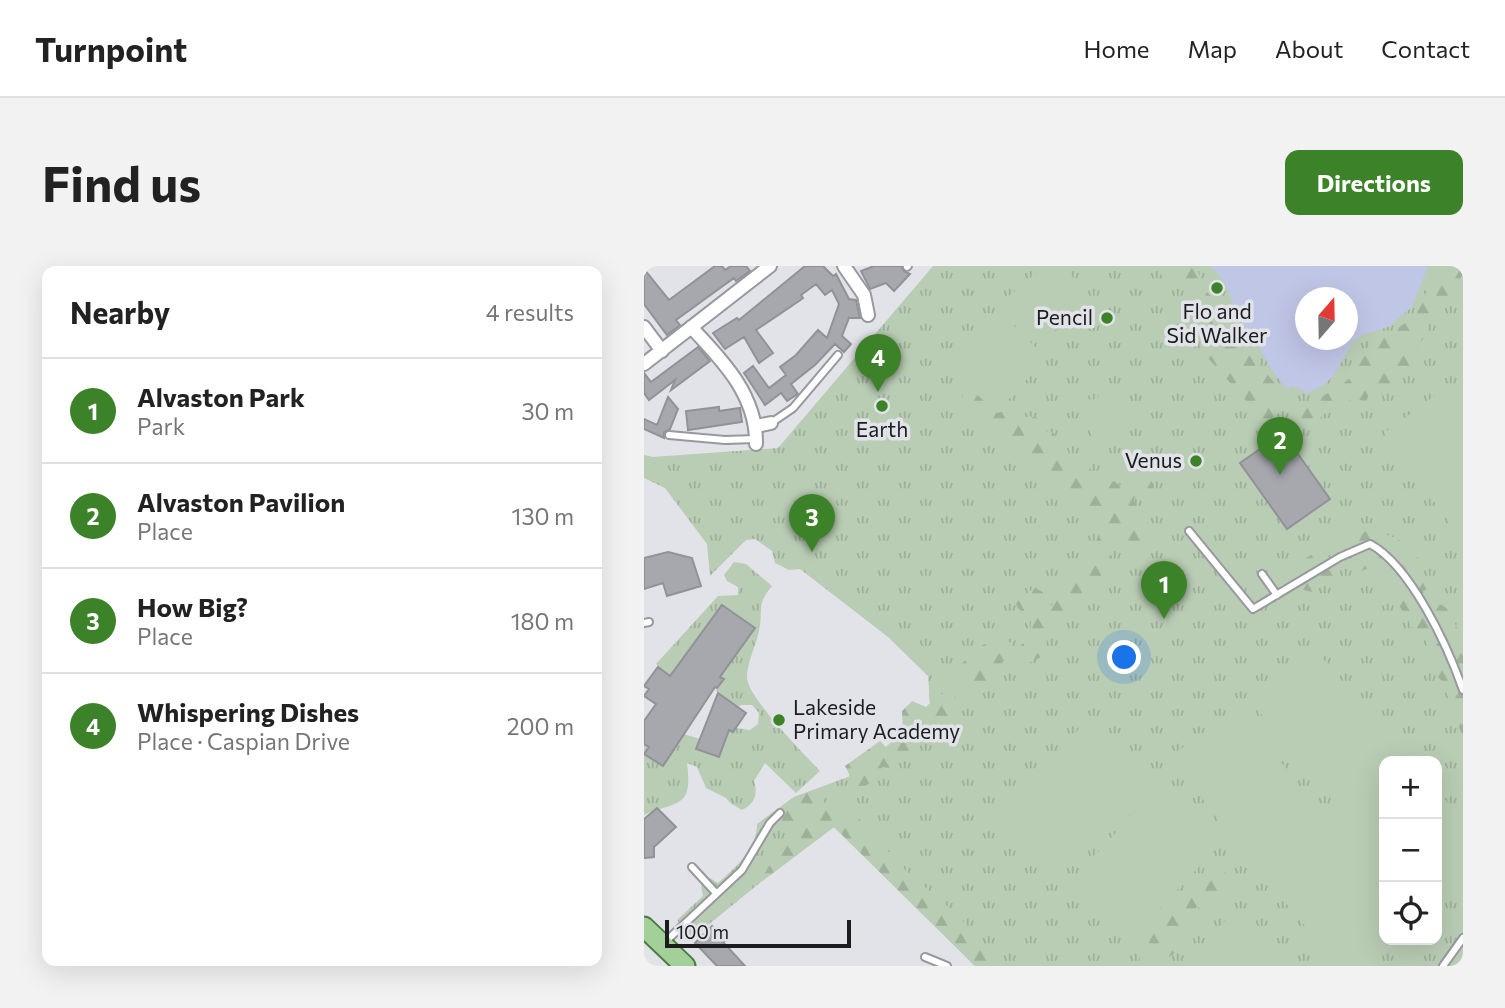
<!DOCTYPE html>
<html lang="en">
<head>
<meta charset="utf-8">
<style>
	body { margin:0; font-family:Commissioner,sans-serif; background:#f2f2f2; color:#222 }
	.controls { position:absolute; right:21px; bottom:21px; display:grid; overflow:hidden; border-radius:14px; box-shadow:0 7px 28px #0002 }
	.controls button { width:63px; height:63px; display:grid; place-items:center; padding:0; border:0; border-bottom:2px solid #e0e0e0; background:#fff; color:#222; font:35px sans-serif }
	.compass { position:absolute; left:651px; top:21px; width:63px; height:63px; border-radius:50%; background:#fff; box-shadow:0 7px 28px #0002; rotate:20deg }
	.scale { position:absolute; left:21px; bottom:18px; width:186px; box-sizing:border-box; padding-left:7px; border:4px solid #1c1c1e; border-top:0; font-size:19px; line-height:24px; white-space:nowrap; color:#1c1c1e; -webkit-text-stroke:5px #e2e3e9; paint-order:stroke }
	.you { position:absolute; left:481px; top:392px; width:24px; height:24px; margin:-18px; border:5px solid #fff; border-radius:50%; background:#1a73e8; box-shadow:0 0 0 10px #1a73e833 }
	.badge { display:grid; place-items:center; width:46px; height:46px; border-radius:50%; background:#3b8228; color:#fff; font-size:23px; font-weight:700 }
	.pin { position:absolute; translate:-50% -58px; filter:drop-shadow(0 2px 4px #0008) }
	.pin::after { content:''; position:absolute; top:37px; width:24px; height:21px; background:inherit; clip-path:polygon(0 0,100% 0,50% 100%) }
	.list { margin:0; padding:0; list-style:none }
	h2 { display:flex; justify-content:space-between; align-items:center; height:91px; margin:0; padding:0 28px; font-size:30px }
	h2 small { font-size:23px; font-weight:400; color:#767676 }
	.list li { display:grid; grid-template-columns:46px 1fr auto; gap:21px; align-items:center; box-sizing:border-box; height:105px; padding:0 28px; border-top:2px solid #e0e0e0 }
	.list b { display:block; font-size:26px; white-space:nowrap }
	.list p { margin:0; font-size:23px; white-space:nowrap; color:#767676 }
	.list em { font-size:23px; font-style:normal; color:#767676 }
	.icon { flex:none; width:38px; height:38px; fill:none; stroke:currentColor; stroke-width:2; stroke-linecap:round; stroke-linejoin:round }
	.map { position:relative; flex:none; width:819px; height:700px; overflow:hidden; border-radius:14px }
	header { display:flex; align-items:center; gap:42px; box-sizing:border-box; height:98px; padding:0 35px; background:#fff; border-bottom:2px solid #e0e0e0 }
	header strong { font-size:33px }
	nav { display:flex; gap:38px; margin-inline-start:auto; font-size:24px }
	.intro { display:flex; align-items:center; justify-content:space-between; box-sizing:border-box; height:168px; padding:0 42px }
	h1 { margin:0; font-size:49px }
	.button { padding:18px 32px; border-radius:14px; background:#3b8228; color:#fff; font-size:24px; font-weight:700 }
	main { display:flex; gap:42px; padding:0 42px }
	aside { flex:1; background:#fff; border-radius:14px; box-shadow:0 7px 28px #0002 }
	.map>svg:first-child { display:block }
	.grass { fill:url(#grass-tufts); fill-rule:evenodd }
	.forest { fill:url(#forest-firs) }
	.pitch { fill:#b9ccb4 }
	.water { fill:#c0c6e6; fill-rule:evenodd }
	.building { fill:#a7a8ae; stroke:#919297; stroke-width:2 }
	.lines { fill:none; stroke-linecap:round; stroke-linejoin:round }
	.service-casing { stroke:#97999e; stroke-width:10 }
	.minor-casing { stroke:#97999e; stroke-width:16 }
	.primary-casing { stroke:#4c7c41; stroke-width:23 }
	.service { stroke:#fff; stroke-width:6 }
	.minor { stroke:#fff; stroke-width:12 }
	.primary { stroke:#a3cf98; stroke-width:19 }
	.poi-dot { fill:#3b8228; stroke:#e2e3e9; stroke-width:2.5 }
	.labels { text-anchor:middle; stroke-width:7; stroke-linejoin:round; paint-order:stroke }
	.poi-label { font-size:21px; fill:#1c1c1e; stroke:#e2e3e9 }
</style>
</head>
<body>
<header>
<strong>Turnpoint</strong>
<nav><a>Home</a><a>Map</a><a>About</a><a>Contact</a></nav>
</header>
<div class="intro"><h1>Find us</h1><a class="button">Directions</a></div>
<main>
<aside>
<h2>Nearby<small>4 results</small></h2>
<ul class="list">
<li><span class="badge">1</span><div><b>Alvaston Park</b><p>Park</p></div><em>30 m</em></li>
<li><span class="badge">2</span><div><b>Alvaston Pavilion</b><p>Place</p></div><em>130 m</em></li>
<li><span class="badge">3</span><div><b>How Big?</b><p>Place</p></div><em>180 m</em></li>
<li><span class="badge">4</span><div><b>Whispering Dishes</b><p>Place · Caspian Drive</p></div><em>200 m</em></li>
</ul>
</aside>
<div class="map">
<svg width="819" height="700" viewBox="0 0 819 700">
	<defs>
		<pattern id="grass-tufts" width="24" height="20" patternUnits="userSpaceOnUse" patternTransform="scale(1.75)"><rect width="24" height="20" fill="#b9ccb4"/><path d="M3 7l-1-3M5 7V3M7 7l1-3M15 17l-1-3M17 17v-4M19 17l1-3" fill="none" stroke="#9eaf9a"/></pattern>
		<pattern id="forest-firs" width="22" height="20" patternUnits="userSpaceOnUse" patternTransform="scale(1.75)"><rect width="22" height="20" fill="#b9ccb4"/><path d="M5 1l3.5 6h-7zM16 11l3.5 6h-7z" fill="#9eaf9a"/></pattern>
	</defs>
	<rect width="100%" height="100%" fill="#e2e3e9"/>
	<path class="grass" d="M289,0h530v700h-488l-141,-139 -73,55 -69,56 -15,-18 26,-24 -2,-10 9,-8 8,5c18,-16 39,-34 39,-59l37,-27 59,-22 45,-38 32,-33 -2,-28 -40,-39 -88,-68 -11,1 -14,-7 -3,-12 -17,-12 -9,1 -36,36 -3,-32 -42,-56 -21,-10v-23l9,2 125,-9zM662,32h42v42h-42zM740,495h53v179h-53z
		M90,296l12,2 26,22c-17,21 -8,23 -13,45 -3,15 -12,31 -12,47 1,20 58,77 73,93l-24,22 -31,-30 -11,18c4,13 1,23 -12,29l-12,-7 -4,-5 -20,-10 -9,-21 -10,-4c6,46 -9,37 -43,52v-71l5,3 -4,7 18,12 21,-32 16,5 -3,11 22,7 10,-27 4,2 3,-4 14,2 8,-6 1,-11 -7,-8h-11l-3,2 -22,-16 7,-12 -3,-2 35,-49 -33,-23 -52,71 -14,-12 62,-68 20,-1v-8l-11,-6 -3,-6z"/>
	<path class="forest" d="M522,0l3,2 1,-2h23l4,3 9,22 24,28v5l-7,6 2,8 24,8 11,20 19,22 4,14 -4,11 -14,9 -65,-73v-4l6,-5v-6l8,-2 -5,-9 1,-13 -6,-7 -7,-16 -3,2 6,22 -7,2 -6,-26 -8,-4 -8,-10 -4,4h-4l-4,-6 2,-4z
		M790,2l29,1v5l-6,9 -9,2 -1,6 16,-4v14l-4,-2 -11,5 -6,10c-13,4 -14,9 -15,22l-9,8 -7,30 -14,5 -4,11 -10,1 -4,5 -10,-1 -3,6c-29,-5 -37,10 -57,27l-8,-6 -2,-18c23,-5 40,-16 57,-31v-14l15,-15 -1,-4c23,-9 43,-16 53,-40 5,-10 6,-22 11,-32z
		M328,124l25,23c12,-4 19,-6 26,6l6,-3 9,2v11l16,4 2,10 12,8 3,7h9l10,8 -1,7 8,1 3,6 8,-1 12,6 3,9 7,-3v-5l7,-10 9,-3 8,12 -4,13 -5,6 -10,-8 -1,5 4,7v6h7l3,9 -1,6 7,-1 5,5 -6,10h-11l-5,10 -9,1 -4,-8 1,-7 -7,-4 -7,19 3,11c-6,10 -13,20 -21,29l-16,4v5l-4,6 -7,1 -1,8 -16,6 -4,31 -20,10 -11,-5 -11,1 -7,17 -21,12 -4,1 -7,-9 -9,9 2,19 -7,8 -8,-1 -1,10 -3,3 -11,-2 -8,-5 -10,9 2,22h-10l-11,14 -8,-1 -1,7 -18,14 -13,1 -1,-15 -4,-8 35,-25 6,6 17,-16 -1,-20 10,-10 14,6 4,-4 -1,-9 5,-3 11,4 4,-20 32,-29 15,-8 9,1 13,9 12,-11 1,-17 -13,-12 -3,-6 19,-14 9,4 3,12 5,2 4,-6 -4,-11 4,-8h10l3,-14 12,-2c8,-20 21,-18 24,-44l-14,-6 -7,-9 -106,-88 -15,-16 1,-8z
		M725,257l7,9c19,4 37,12 45,31 3,8 3,15 7,22v4l-5,2c2,15 18,9 25,19 6,8 12,26 15,36v90l-15,-33 2,-14 -12,-12 -3,-19 -8,-9 -2,-15 -11,-4 -14,-23 -5,-15 -12,-15 -7,-13 -14,7 -16,-5 -12,-14 -6,4 7,9v9l-23,18 -16,-4 -3,-8c3,-6 6,-16 11,-20 12,-11 35,-13 37,-33l7,-3 14,9 3,-1z
		M173,523l9,16 21,3 9,7 47,53 52,45 49,53h-29l-141,-139 -73,55c8,-21 25,-35 27,-57l-17,-11 23,-17z
		M567,597l19,13v12l-7,8 -2,7 -14,6 -11,-2c-4,6 -3,9 -3,16 -2,16 -17,34 -33,37l-1,6h-21l4,-21 6,-1 9,-16h5l7,-8 4,-14 5,-2 5,-9 8,-1 12,-20 2,-10z"/>
	<path class="pitch" d="M400,0h19l29,33 -46,39 -37,-42z
		M353,43l49,49 -46,51 -50,-48z
		M808,117l11,16v142l-79,-108z
		M468,123l10,8 8,17 -8,1 -4,12 -23,12 -7,-13v-8l-9,-4 3,-14 15,-1 5,-9z
		M668,379l88,106 -12,10h-4v4l-48,39 -89,-107z
		M595,441l83,109 -68,52 -83,-112z
		M446,451l60,59 -96,102 -59,-59z
		M740,512v156l-38,32h-7l-74,-88z
		M516,518l61,59 -94,101 -61,-57z
		M793,524l26,31v46l-26,23z
		M582,653l55,47h-95z"/>
	<path class="water" d="M565,0h219l-16,41 -24,20 -26,8 -10,7 -17,32 -11,11 -19,9 -1,-4 -13,-4 -3,3c-14,-13 -22,-28 -30,-45l2,-2 -9,-11 -3,1c-4,-7 -11,-16 -14,-24 -5,-18 -9,-30 -25,-42zM662,32h42v42h-42z"/>
	<path class="building" d="M71,0h7l3,4 6,-4h15l4,5 -14,10 -2,-3 -58,42 4,5 -13,10 -23,-31v-35l25,31z
		M161,0h18l10,10 3,-2 13,25 7,1 4,18h-11l-7,18 9,8 -7,8 -9,-8 -20,21 -24,19 7,10 -11,7 -6,-8 -16,12 -21,-32 9,-7 16,22 17,-13 -6,-8 16,-12 22,-25 9,8 12,-34 -7,-14 -7,5 -9,-11 -15,11 2,3 -4,3 -43,29 17,23 -14,10 -15,-26 -19,12 -12,-16 24,-15 2,2z
		M230,0h27l3,5 6,3 -16,17 -8,-8 -16,6 -9,-18z
		M54,81l12,14 -39,29 4,-10 -26,20 -5,-7v-20l7,9z
		M24,131l10,12 -8,20 -6,3v6l-20,-9v-10l13,6z
		M75,141v4l21,-3 2,14 -54,8 -2,-19z
		M639,167l47,66 -43,30 -47,-66z
		M24,286l24,6 9,28 -34,10 -4,-13 -19,6v-31z
		M78,339l33,23 -35,49 4,2 -7,9 -2,-1 -52,79 -19,-12 5,-7 -5,-3v-23l12,-17 -12,-8 5,-7 -5,-3 14,-19 12,9z
		M74,427l28,20 -13,19 -4,-2 -10,27 -23,-8z
		M13,542l19,19 -22,20v10l-10,1v-39z
		M68,660l13,15 -2,1 22,24h-28l-22,-23z"/>
	<g class="lines">
		<g class="service-casing">
			<path id="service" d="M263,1l1,-1
				M127,157l22,-15 45,-53
				M25,169l56,5 31,-1
				M545,265l64,78 87,-52 30,-13c41,22 78,103 93,146
				M618,308l15,21
				M0,357l5,-1
				M48,601l24,26
				M20,677l78,-73 28,-47 10,-10
				M281,691l22,9
				M799,700l20,-28"/>
		</g>
		<g class="minor-casing">
			<path id="minor" d="M200,0l20,29 4,20
				M0,61l18,24
				M47,61c31,33 66,68 65,117
				M0,98l126,-98
				M113,160l14,-3"/>
		</g>
		<g class="primary-casing">
			<path id="primary" d="M0,661l41,39"/>
		</g>
		<use href="#service" class="service"/>
		<use href="#minor" class="minor"/>
		<use href="#primary" class="primary"/>
	</g>
	<g class="poi-dot">
		<circle cx="573" cy="22" r="7"/>
		<circle cx="463" cy="52" r="7"/>
		<circle cx="238" cy="140" r="7"/>
		<circle cx="552" cy="195" r="7"/>
		<circle cx="135" cy="454" r="7"/>
	</g>
	<g class="labels">
		<g class="poi-label">
			<text x="573" y="53">Flo and<tspan x="573" dy="24">Sid Walker</tspan></text>
			<text x="449" y="59" text-anchor="end">Pencil</text>
			<text x="238" y="171">Earth</text>
			<text x="538" y="202" text-anchor="end">Venus</text>
			<text x="149" y="449" text-anchor="start">Lakeside<tspan x="149" dy="24">Primary Academy</tspan></text>
		</g>
	</g>
</svg>
<div class="controls">
<button>+</button>
<button>−</button>
<button><svg class="icon" aria-label="locate" viewBox="0 0 24 24"><circle cx="12" cy="12" r="6"/><path d="M12 2v4M12 18v4M2 12h4M18 12h4"/></svg></button>
</div>
<svg class="compass" viewBox="-18 -18 36 36"><path d="M0-13l5 13h-10z" fill="#e53935"/><path d="M0 13l5-13h-10z" fill="#767676"/></svg>
<div class="scale">100 m</div>
<div class="you"></div>
<div class="pin badge" style="left:520px;top:353px">1</div>
<div class="pin badge" style="left:636px;top:209px">2</div>
<div class="pin badge" style="left:168px;top:286px">3</div>
<div class="pin badge" style="left:234px;top:126px">4</div>
</div>
</main>
</body>
</html>
